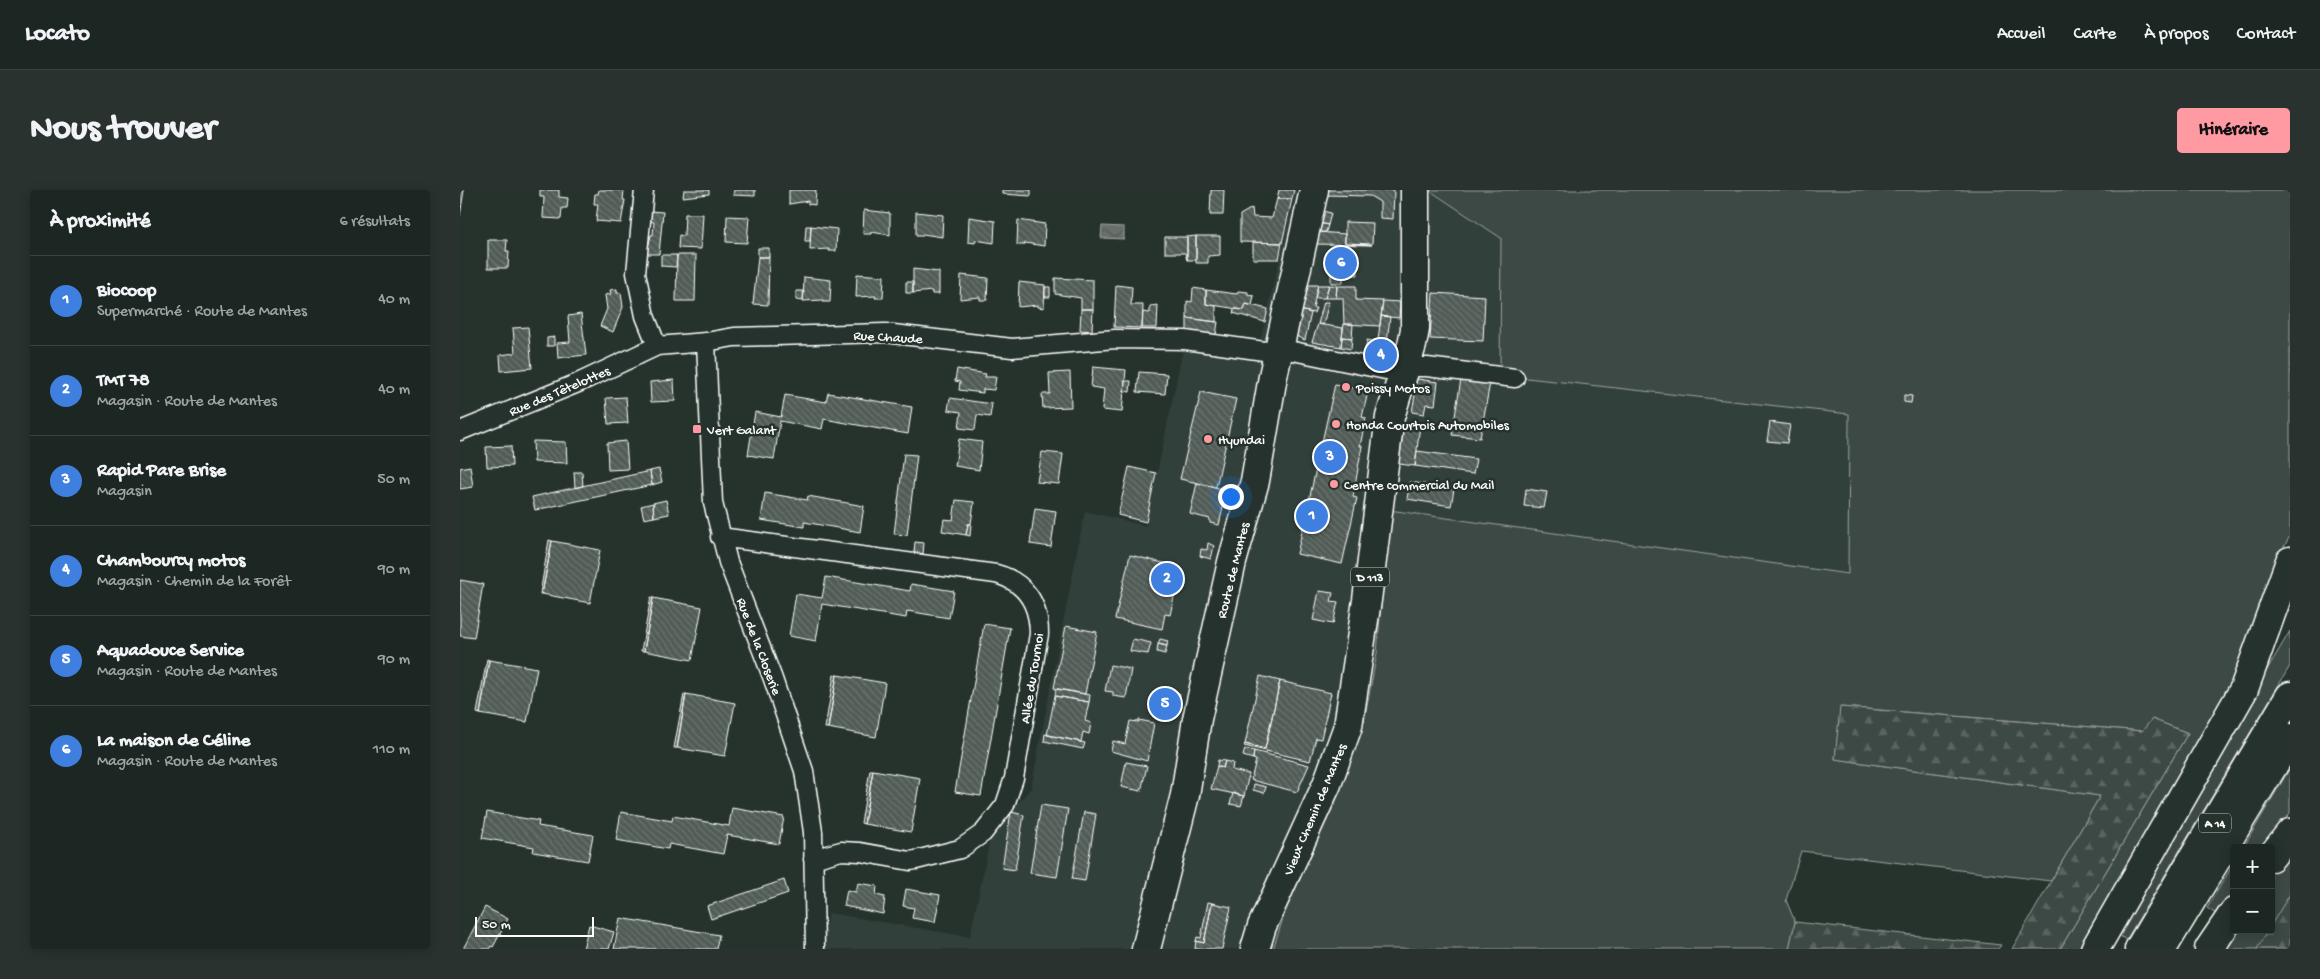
<!DOCTYPE html>
<html lang="fr">
<head>
<meta charset="utf-8">
<style>
	body { margin:0; font-family:"Gochi Hand",sans-serif; background:#29322f; color:#f1f3f6 }
	.controls { position:absolute; right:15px; bottom:15px; display:grid; overflow:hidden; border-radius:5px; box-shadow:0 2px 12px #0003 }
	.controls button { width:45px; height:45px; display:grid; place-items:center; padding:0; border:0; border-bottom:1px solid #3a4340; background:#1c2622; color:#f1f3f6; font:25px sans-serif }
	.scale { position:absolute; left:15px; bottom:12px; width:119px; box-sizing:border-box; padding-left:5px; border:2px solid #fff; border-top:0; font-size:14px; line-height:18px; white-space:nowrap; color:#fff; -webkit-text-stroke:4px #26332d; paint-order:stroke }
	.you { position:absolute; left:770px; top:306px; width:18px; height:18px; margin:-12px; border:4px solid #fff; border-radius:50%; background:#1a73e8; box-shadow:0 0 0 8px #1a73e833 }
	.badge { display:grid; place-items:center; width:32px; height:32px; border-radius:50%; background:#ff9aa2; color:#fff; font-size:16px; font-weight:700 }
	.pin { position:absolute; translate:-50% -50%; border:2px solid #fff; box-shadow:0 1px 5px #0006 }
	.list { margin:0; padding:0; list-style:none }
	h2 { display:flex; justify-content:space-between; align-items:center; height:65px; margin:0; padding:0 20px; font-size:21px }
	h2 small { font-size:16px; font-weight:400; color:#a0a5a5 }
	.list li { display:grid; grid-template-columns:32px 1fr auto; gap:15px; align-items:center; box-sizing:border-box; height:90px; padding:0 20px; border-top:1px solid #3a4340 }
	.list b { display:block; font-size:19px; white-space:nowrap }
	.list p { margin:0; font-size:16px; white-space:nowrap; color:#a0a5a5 }
	.list em { font-size:16px; font-style:normal; color:#a0a5a5 }
	.map { position:relative; flex:none; width:1830px; height:759px; overflow:hidden; border-radius:5px }
	header { display:flex; align-items:center; gap:30px; box-sizing:border-box; height:70px; padding:0 25px; background:#1c2622; border-bottom:1px solid #3a4340 }
	header strong { font-size:24px }
	nav { display:flex; gap:28px; margin-inline-start:auto; font-size:18px }
	.intro { display:flex; align-items:center; justify-content:space-between; box-sizing:border-box; height:120px; padding:0 30px }
	h1 { margin:0; font-size:35px }
	.button { padding:12px 22px; border-radius:5px; background:#ff9aa2; color:#111; font-size:18px; font-weight:700 }
	main { display:flex; gap:30px; padding:0 30px }
	aside { flex:1; background:#1c2622; border-radius:5px; box-shadow:0 2px 12px #0003 }
	.map>svg:first-child { display:block }
	.built { fill:#333f3a }
	.green { fill:#3e4944; stroke:#9ea4a2 }
	.forest { fill:url(#forest-firs); stroke:#9ea4a2 }
	.water { fill:url(#water-waves); stroke:#a4a9a7 }
	.building { fill:url(#building-back-hatch); stroke:#fff }
	.lines { fill:none; stroke-linecap:round; stroke-linejoin:round }
	.minor-casing { stroke:#fff; stroke-width:21 }
	.primary-casing { stroke:#fff; stroke-width:31 }
	.motorway-casing { stroke:#fff; stroke-width:31 }
	.minor { stroke:#26332d; stroke-width:18 }
	.primary { stroke:#26332d; stroke-width:28 }
	.motorway { stroke:#26332d; stroke-width:28 }
	.poi-dot { fill:#ff9aa2; stroke:#26332d; stroke-width:2 }
	.labels { text-anchor:middle; stroke-width:5; stroke-linejoin:round; paint-order:stroke }
	.shield { fill:#26332d; stroke:#bec2c0; stroke-width:1 }
	.shield-label { font-size:12px; font-weight:bold; fill:#fff }
	.street-label { font-size:14px; fill:#fff; stroke:#26332d }
	.poi-label { font-size:14px; fill:#fff; stroke:#26332d; text-anchor:start }
</style>
</head>
<body>
<header>
<strong>Locato</strong>
<nav><a>Accueil</a><a>Carte</a><a>À propos</a><a>Contact</a></nav>
</header>
<div class="intro"><h1>Nous trouver</h1><a class="button">Itinéraire</a></div>
<main>
<aside>
<h2>À proximité<small>6 résultats</small></h2>
<ul class="list">
<li><span class="badge" style="background:#3f7fe0">1</span><div><b>Biocoop</b><p>Supermarché · Route de Mantes</p></div><em>40 m</em></li>
<li><span class="badge" style="background:#3f7fe0">2</span><div><b>TMT 78</b><p>Magasin · Route de Mantes</p></div><em>40 m</em></li>
<li><span class="badge" style="background:#3f7fe0">3</span><div><b>Rapid Pare Brise</b><p>Magasin</p></div><em>50 m</em></li>
<li><span class="badge" style="background:#3f7fe0">4</span><div><b>Chambourcy motos</b><p>Magasin · Chemin de la Forêt</p></div><em>90 m</em></li>
<li><span class="badge" style="background:#3f7fe0">5</span><div><b>Aquadouce Service</b><p>Magasin · Route de Mantes</p></div><em>90 m</em></li>
<li><span class="badge" style="background:#3f7fe0">6</span><div><b>La maison de Céline</b><p>Magasin · Route de Mantes</p></div><em>110 m</em></li>
</ul>
</aside>
<div class="map">
<svg width="1830" height="759" viewBox="0 0 1830 759">
	<defs>
		<pattern id="forest-firs" width="22" height="20" patternUnits="userSpaceOnUse" patternTransform="scale(1.25)"><rect width="22" height="20" fill="#3e4944"/><path d="M5 1l3.5 6h-7zM16 11l3.5 6h-7z" fill="#5b6460"/></pattern>
		<pattern id="water-waves" width="16" height="10" patternUnits="userSpaceOnUse" patternTransform="scale(1.25)"><rect width="16" height="10" fill="#67706c"/><path d="M0 5q4-4 8 0t8 0" fill="none" stroke="#575a59"/></pattern>
		<pattern id="building-back-hatch" width="6" height="6" patternUnits="userSpaceOnUse" patternTransform="scale(1.25)"><rect width="6" height="6" fill="#515c57"/><path d="M-1 5l2 2M0 0l6 6M5-1l2 2" fill="none" stroke="#6b7470"/></pattern>
	</defs>
	<rect width="100%" height="100%" fill="#26332d"/>
	<filter id="ink" filterUnits="userSpaceOnUse"><feTurbulence type="fractalNoise" baseFrequency=".02" numOctaves="2"/><feDisplacementMap in="SourceGraphic" scale="10" xChannelSelector="R" yChannelSelector="G"/><feConvolveMatrix kernelMatrix="1 2 1 2 8 2 1 2 1" color-interpolation-filters="sRGB"/></filter>
	<g filter="url(#ink)">
		<path class="built" d="M836,0h133l72,48 -1,137 349,39 -1,160 -459,-64 -12,143 -13,69 -32,78 -36,79 -23,70h-452l8,-36 141,24 21,-102 40,-47 54,-277 61,15 39,-186 74,6z"/>
		<path class="green" d="M969,0h861v346l-17,31 -32,104 -156,278h-25l128,-216 -36,-14 -9,12 -302,-24 -6,52 265,37 -49,85 -250,-30 -15,49 9,22 -6,27h-516l23,-70 68,-157 13,-69 12,-143 459,64 1,-160 -349,-39 1,-137z
			M1830,441v35l-164,274 -13,-9z
			M1830,578v45l-24,35h-23z
			M1830,642v97l-13,20h-69l26,-19h37v-72z
			M1774,673v32l-15,21 -12,-8z"/>
		<path class="forest" d="M1380,517l302,24 10,-12 36,14 -128,216h-48l88,-153 -265,-37z
			M1830,704v55h-33l11,-19h3v-5z
			M1335,732l206,23 -3,4h-209z"/>
		<path class="water" d="M642,36l22,1v12l-23,-1z"/>
		<path class="building" d="M0,0h4l-4,26z
			M80,0h19v7l9,1 -1,10h-5l-1,11 -18,-1 1,-21h-4z
			M139,0h25l-1,10h2l-4,23 -25,-2 2,-17h-4l1,-10h3z
			M224,0h25v4l-26,3z
			M274,0h21v6l-22,-1z
			M329,0h27l-1,15 -7,-1v-3l-19,3z
			M542,0h29v6l-29,-2z
			M751,0h13l-1,25h-13z
			M819,0h15l-2,9h-15z
			M866,0h68l-1,29 -13,-1v-16l-10,-6 -45,-1z
			M817,9h15l-10,44 -42,-1v-27l12,-7 1,9 19,1z
			M404,20l26,3v22l-19,-3v2h-8z
			M189,21l14,1 -4,42h-14l1,-10h3l2,-9h2l1,-13 -6,-1z
			M862,21l9,2 -3,12 -9,-2z
			M456,22l27,3 -1,22 -19,-3v2h-7z
			M225,24h18l-2,35 -23,-1 1,-13 5,1z
			M267,26l22,1 -2,26 -21,-1z
			M509,27l26,4 -1,22 -19,-3v3l-7,-1z
			M558,30l27,4 -1,22 -19,-3 -1,2h-7z
			M885,32l28,1 -1,21 -27,-1z
			M859,33l9,2 -2,7h-9z
			M346,36h5l-1,15h-5z
			M351,36l26,3 -1,22h-7v-2l-19,1z
			M857,42l28,2v9l27,2 -58,-1z
			M736,46v24h-9v-23z
			M736,46h24v19l-12,1v7h-12z
			M705,47h22v23l-2,-7h-20z
			M28,50h19l-1,11h3l-1,17h-20z
			M793,52l29,1 -3,16h-26z
			M298,58h11v9h-11z
			M884,62h12l2,23h-15v8h-12v-28h13z
			M201,65h16l-1,12 -15,-1z
			M217,65h19l-1,46h-19z
			M298,67h11l-1,48 -15,-1z
			M453,79l26,3v22h-7v-3l-19,2z
			M397,84l27,2 -1,22h-8l1,-2 -20,1z
			M501,85l27,3 -1,22h-7v-3l-20,2z
			M344,87l27,3 -1,22h-7v-2l-20,1z
			M595,88l38,2v29h-12v-11l-26,-4z
			M446,92h7v11h-7z
			M559,92l26,3 -1,23 -6,-1v-2l-20,2z
			M656,95l16,2 -1,18h12l-1,23 -28,-1z
			M845,95h13l-5,23h3l-2,5 -15,-3z
			M858,95h11l-4,13h-10z
			M869,95l8,1 -1,12h-11z
			M877,96h19v14l27,1 -3,25 -36,-2 -1,-26h-7z
			M585,97h5v10h-5z
			M733,98l13,2v14l10,2v16l-29,-4v-17l5,1z
			M157,99v4h4l2,14 -10,25 -13,-6 7,-17 -2,-14 6,-1 -1,-4z
			M746,100l31,4 1,-3 10,1v3l6,1 -2,10 -6,-2 -2,6 -38,-6z
			M336,101h8l-1,10 -7,-1z
			M973,103l52,3 -2,45 -53,-2z
			M923,111l17,1 -1,16 -18,-2z
			M864,112h5l-6,23 -5,-1z
			M786,114l22,5 -3,13 -32,-9 1,-4 10,1z
			M698,115l-1,23h-15l1,-16 7,1v-7z
			M621,119h12l-1,22 -12,-1z
			M839,120l12,3 -6,27 -7,-3 -4,-6z
			M121,124l5,41 -28,3 -1,-15 13,-1 -2,-26z
			M921,126l9,1 -3,25 -9,-2z
			M727,128l31,4 -2,13 -29,-4z
			M858,134l25,4 -2,19 -29,-5z
			M884,134h9l-1,14 -10,-1z
			M68,137l4,41 -31,3 -1,-16 15,-2 -2,-25z
			M94,147v9h-7v-8z
			M882,147l10,1 -1,11 -10,-2z
			M907,150l11,2 -2,12 -11,-2z
			M918,150l17,3 -2,14 -17,-3z
			M633,177l33,3 -4,42 -20,-2 2,-21 -13,-2z
			M497,179l29,5 -1,3h11l-2,13 -11,-1v4l-24,-3 1,-8 -5,-1z
			M610,182l1,35 -28,1 -1,-14h8l-1,-21z
			M679,182l28,2 -2,20 -28,-2z
			M1002,183l29,4 -11,61 -28,-3z
			M957,189l21,3 -3,23 -9,-1 -2,10 -12,-2 4,-23 -3,-2z
			M214,190l1,21 -24,1 -1,-20z
			M665,191h6l-1,11 -6,-1z
			M875,194l33,8 -6,25 4,1 -6,28h2l-9,51 4,1 -15,66 -45,-10z
			M741,202l35,7 -20,88 -36,-8z
			M368,203l84,14 -4,27 -84,-15 -2,10 -42,-8 -6,38 -26,-4 7,-43 26,5 4,-22 41,7z
			M1444,205l8,1 -1,7 -7,-1z
			M166,207l2,26 -20,1 -2,-26z
			M490,208l42,6 -2,13 -13,-2 -2,15 -16,-2 2,-16 -13,-2z
			M1310,232l20,3 -3,18 -20,-2z
			M938,233l22,2 -5,41 -24,-3z
			M499,249l23,3 -3,28 -24,-4z
			M73,251l33,1 1,21 -33,-1z
			M166,251l2,28 -20,1 -1,-27z
			M51,256l1,20 -25,1 -1,-20z
			M957,261l59,8 -3,15 -58,-8z
			M582,262l21,2 -4,30 -22,-2z
			M444,264l13,1 -10,80 -13,-1z
			M10,276l3,21 -13,2v-21z
			M669,277l27,6 -10,49 -28,-7z
			M199,279l3,13 -10,3 -2,-14z
			M190,281l2,14 -117,25 -3,-13z
			M114,282h8l1,14 -8,2z
			M950,292l44,7 -3,17 -44,-7z
			M737,293l30,7 -8,35 -9,-2v-4l-20,-5z
			M1066,299l21,3 -3,16 -20,-2z
			M305,303l42,7 1,-4 56,10 -4,26 -56,-10v5l-43,-7z
			M206,310l3,14 -15,3 -1,-14z
			M496,310l18,2 -3,22h-3l-2,11 -24,-4 2,-12 9,1z
			M193,313l1,14 -10,2 -3,-13z
			M575,318l21,3 -5,36 -21,-3z
			M508,334h3l-1,12 -4,-1z
			M89,350l3,1 -10,53h-2z
			M92,351l48,9 -10,53 -48,-9z
			M455,352l9,1 -1,11 -9,-2z
			M748,353l6,3 -3,13 -11,-3 1,-7 6,1z
			M670,365l46,11 -4,16 5,1 -7,32 -5,-1 -3,15 -47,-10z
			M366,387l84,14 1,-7 43,7 -5,27 -42,-7 -1,7 -84,-14 -6,37 -27,-5 7,-42 26,4z
			M0,390l23,4 -9,54 -14,-2z
			M859,401l14,2 -2,8 7,1 -5,22 -20,-4z
			M191,407l2,1 -9,53h-3z
			M193,408l49,9 -10,53 -48,-9z
			M524,434l26,4 -29,168 -26,-4z
			M606,436l31,6 -12,62 -31,-6z
			M673,449l18,4 -3,11 -18,-3z
			M700,449l8,2 -1,5 -9,-2z
			M698,454l9,2 -2,8 -8,-2z
			M27,469l2,1 -9,54 -3,-1z
			M29,470l48,8 -10,54 -47,-8z
			M650,475l21,4 -5,29 -13,-2v-4l-8,-1z
			M374,485h3l-9,53h-3z
			M377,485l48,8 -9,54 -48,-9z
			M800,486l20,5 -15,68 -20,-5z
			M820,491l51,12 -10,46 -5,-1 -6,23 -66,-15 1,-2 20,5z
			M596,499l34,6 -1,7 -34,-6z
			M702,500l18,4 -4,18 -19,-3z
			M224,504h2l-9,54h-3z
			M226,504l49,9 -10,53 -48,-8z
			M595,506l34,6 -4,19 6,2 -2,11 -6,-2 -2,10 -34,-7z
			M679,530l15,3 -7,38 -36,-10 2,-10 12,3 5,-23 9,1z
			M585,544l40,9 -2,6 -39,-8z
			M785,559l9,2 -1,8 -10,-3z
			M794,561l55,14 -12,27 -46,-12 5,-20 -3,-1z
			M758,570l7,1 -2,7 -6,-2z
			M765,571l8,2 -1,7 17,4 -5,22 -33,-7 6,-23 6,2z
			M666,572l21,4 -6,25 -20,-4z
			M410,580h3l-9,54 -3,-1z
			M413,580l47,8 -9,54 -47,-8z
			M794,594l12,3 -2,6 -11,-3z
			M773,603l11,3 -3,10 -11,-2z
			M581,615l27,4 -11,68 -27,-4z
			M272,618l52,9 -5,27 -52,-9 -4,19 -54,-10 -1,5 -52,-9 5,-28 51,9 1,-5 56,10z
			M27,622l52,9 -1,5 55,9 -5,26 -55,-9 1,-5 -52,-9z
			M551,622l13,3 -9,55 -13,-2z
			M624,622l12,2 -11,67 -13,-2z
			M324,690l4,13 -77,26 -4,-13z
			M398,693l19,3 -1,9 9,2 -2,17 -39,-8 3,-16 9,2z
			M446,699l34,6 -5,27 -23,-4 2,-10 -11,-2z
			M748,712l4,1 -8,40 -8,-2 1,-4 4,1z
			M752,713l19,4 -9,42h-27l1,-8 8,2z
			M25,717l23,12 -15,28 -2,-1 -2,3h-26z
			M160,728l99,17 -3,14h-102z
			M129,735l25,7 -5,17h-26z"/>
		<g class="lines">
			<g class="minor-casing">
				<path id="minor" d="M184,0l-8,83 9,43 12,30
					M246,152l7,161 15,59 45,117 31,92 9,61 2,117
					M0,241l118,-48 79,-37 49,-4 28,-5 151,-4 127,15 103,-9 70,1 79,11 14,-3 108,22 19,-3h22l88,11
					M260,347l276,37c30,8 43,30 43,60l-25,144 -9,27 -22,28 -23,16 -44,11 -6,1 -50,-9 -19,-1 -28,8"/>
			</g>
			<g class="primary-casing">
				<path id="primary" d="M686,759l39,-154 12,-76 35,-157 23,-81 18,-105 41,-186
					M795,759l7,-23 65,-142 21,-58 19,-126 23,-183 22,-72 3,-16v-139"/>
			</g>
			<g class="motorway-casing">
				<path id="motorway" d="M1811,667l19,-24
					M1635,759l149,-260 46,-128
					M1679,759l151,-253
					M1702,759l128,-211
					M1749,759l25,-37"/>
			</g>
			<use href="#minor" class="minor"/>
			<use href="#primary" class="primary"/>
			<use href="#motorway" class="motorway"/>
		</g>
	</g>
	<g class="poi-dot">
		<circle cx="886" cy="197" r="5"/>
		<circle cx="876" cy="234" r="5"/>
		<rect x="232" y="234" width="10" height="10" rx="2.5"/>
		<circle cx="748" cy="249" r="5"/>
		<circle cx="874" cy="294" r="5"/>
	</g>
	<g class="labels">
		<g class="shield">
			<rect x="891" y="377.5" width="38" height="19" rx="4"/>
			<rect x="1739" y="623.5" width="32" height="19" rx="4"/>
		</g>
		<g class="shield-label">
			<text x="910" y="391">D 113</text>
			<text x="1755" y="637">A 14</text>
		</g>
		<g class="street-label">
			<text transform="translate(428 146) rotate(3)" y="5">Rue Chaude</text>
			<text transform="translate(99 200) rotate(-23)" y="5">Rue des Têtelottes</text>
			<text transform="translate(772 380) rotate(-76)" y="5">Route de Mantes</text>
			<text transform="translate(300 456) rotate(69)" y="5">Rue de la Closerie</text>
			<text transform="translate(571 488) rotate(-81)" y="5">Allée du Tournoi</text>
			<text transform="translate(854 619) rotate(-67)" y="5">Vieux Chemin de Mantes</text>
		</g>
		<g class="poi-label">
			<text x="896" y="202">Poissy Motos</text>
			<text x="886" y="239">Honda Courtois Automobiles</text>
			<text x="247" y="244">Vert Galant</text>
			<text x="758" y="254">Hyundai</text>
			<text x="884" y="299">Centre commercial du Mail</text>
		</g>
	</g>
</svg>
<div class="controls">
<button>+</button>
<button>−</button>
</div>
<div class="scale">50 m</div>
<div class="you"></div>
<div class="pin badge" style="left:852px;top:326px;background:#3f7fe0">1</div>
<div class="pin badge" style="left:707px;top:389px;background:#3f7fe0">2</div>
<div class="pin badge" style="left:870px;top:267px;background:#3f7fe0">3</div>
<div class="pin badge" style="left:921px;top:165px;background:#3f7fe0">4</div>
<div class="pin badge" style="left:705px;top:514px;background:#3f7fe0">5</div>
<div class="pin badge" style="left:881px;top:73px;background:#3f7fe0">6</div>
</div>
</main>
</body>
</html>
